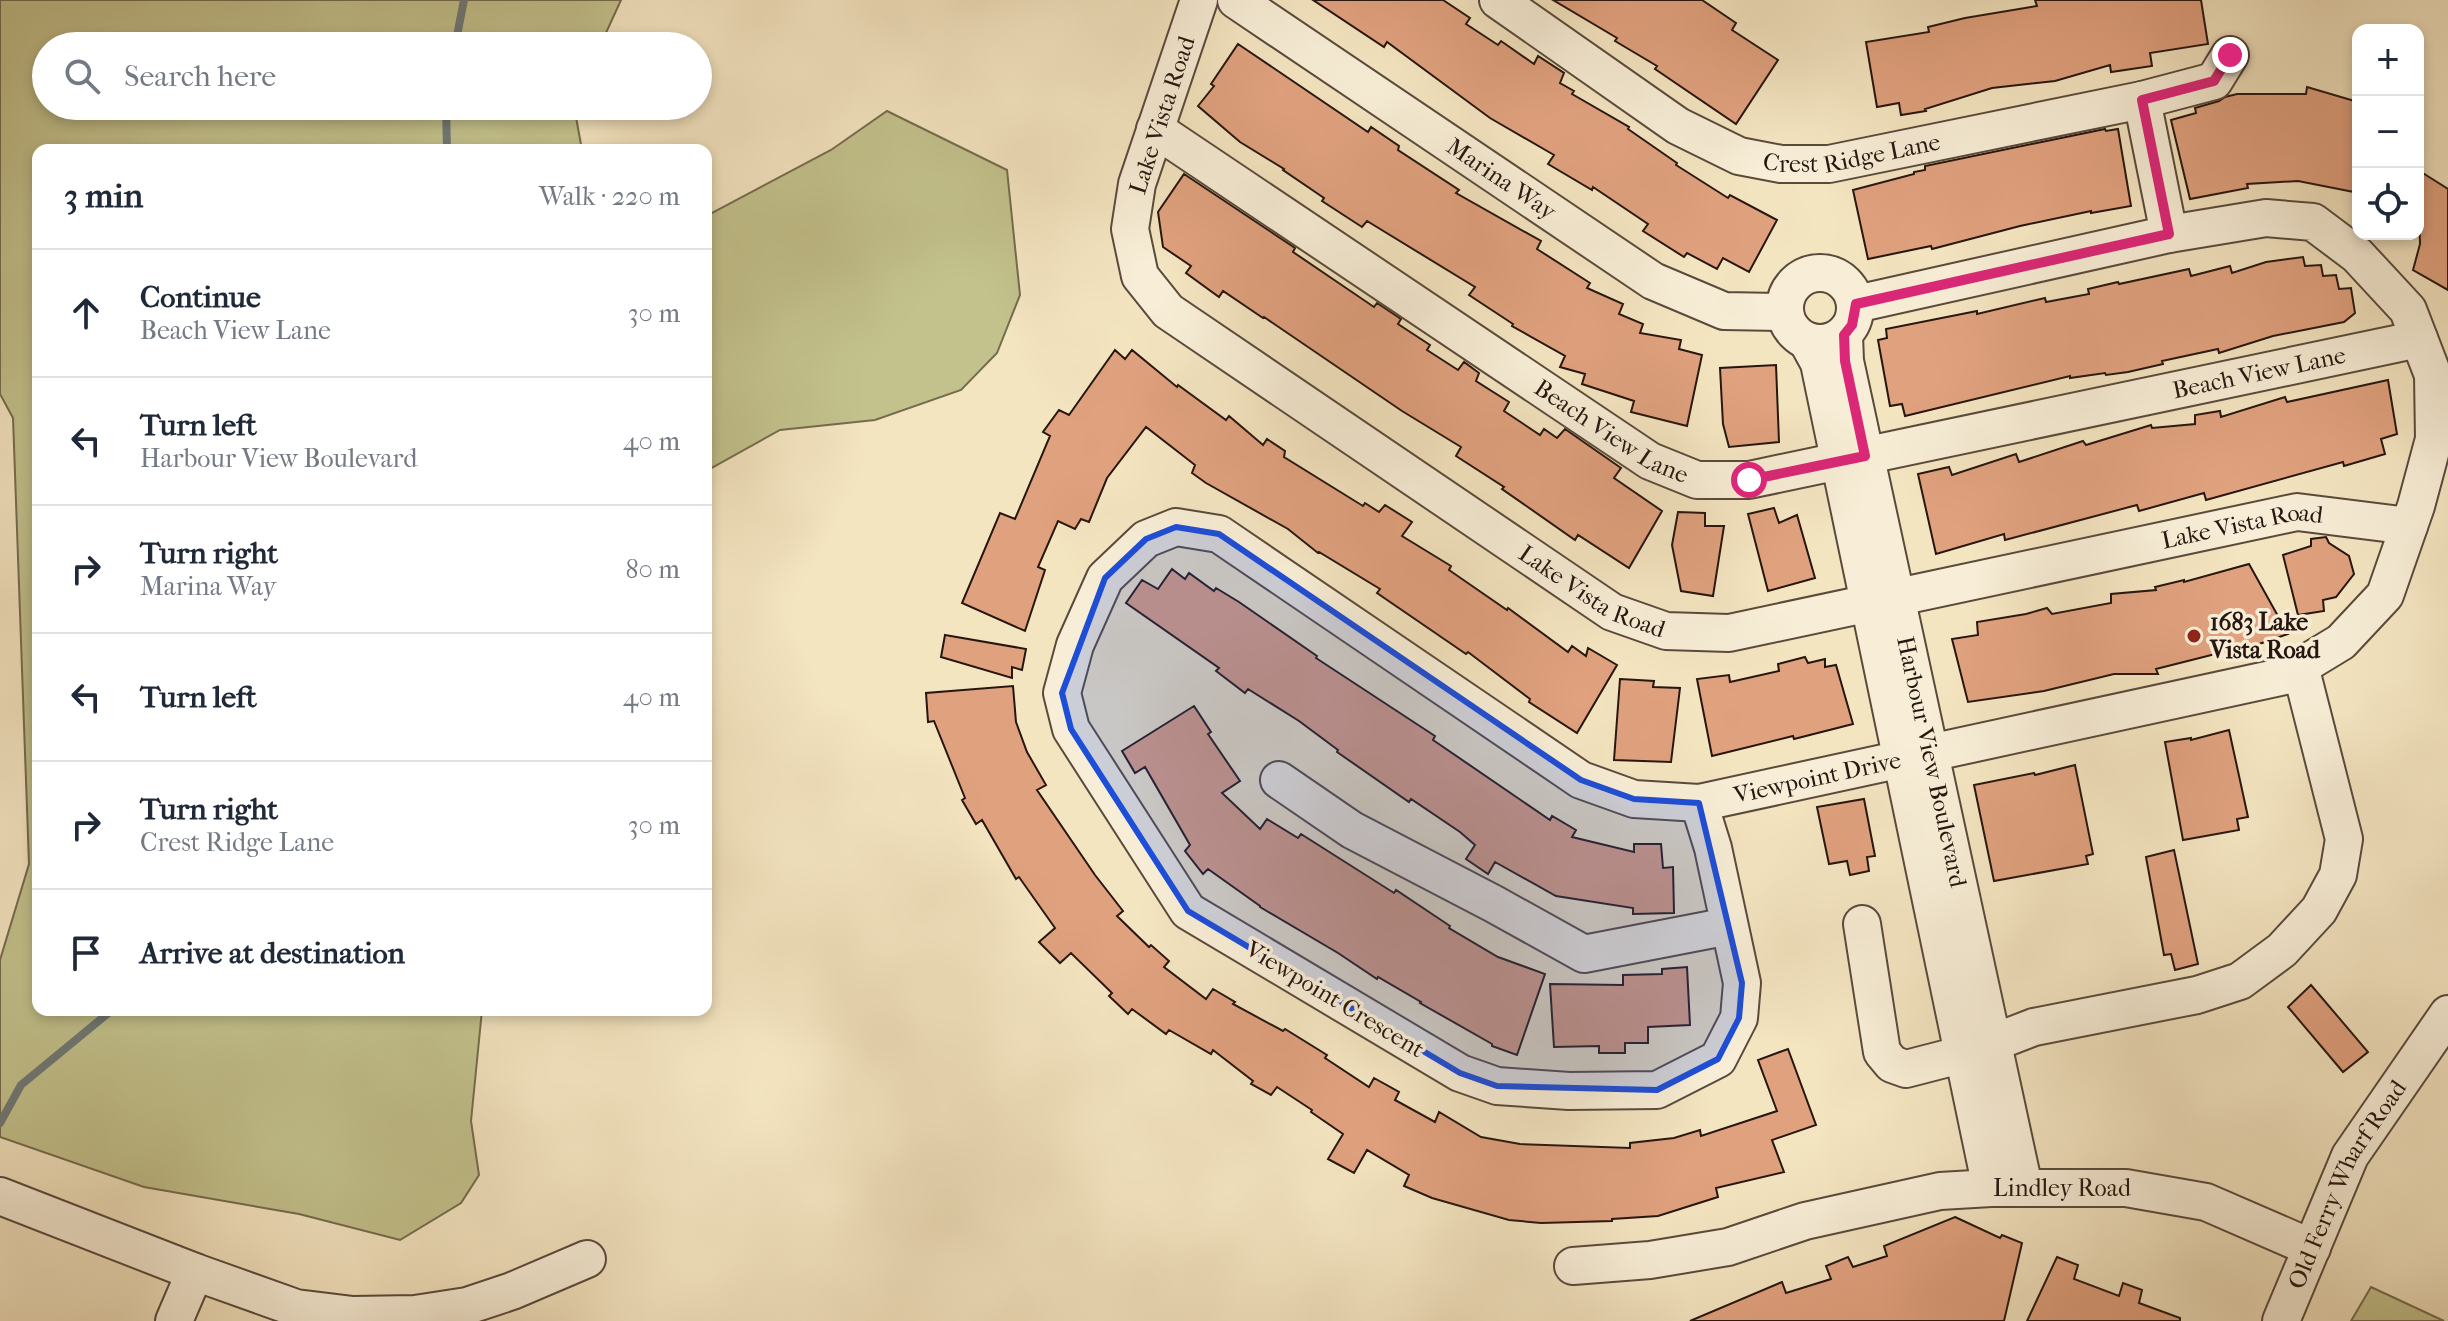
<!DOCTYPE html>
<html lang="en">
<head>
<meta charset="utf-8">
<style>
	body { margin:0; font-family:"IM FELL French Canon",serif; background:#f2f2f3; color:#1f2937 }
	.controls { position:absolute; right:24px; top:24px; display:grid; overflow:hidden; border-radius:16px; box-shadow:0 4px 12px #0003 }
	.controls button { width:72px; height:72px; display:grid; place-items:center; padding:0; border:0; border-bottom:2px solid #e0e1e3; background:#fff; color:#1f2937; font:40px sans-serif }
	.stop { position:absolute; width:24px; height:24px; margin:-18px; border:6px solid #db2777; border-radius:50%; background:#fff }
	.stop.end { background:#db2777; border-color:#fff; box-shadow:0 2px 8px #0008 }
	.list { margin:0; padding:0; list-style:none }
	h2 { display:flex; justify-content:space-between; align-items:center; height:104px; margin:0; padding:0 32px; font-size:34px }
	h2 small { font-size:26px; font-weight:400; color:#747a83 }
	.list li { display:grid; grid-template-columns:52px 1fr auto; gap:24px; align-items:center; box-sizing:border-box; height:128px; padding:0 32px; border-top:2px solid #e0e1e3 }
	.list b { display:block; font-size:30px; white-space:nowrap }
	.list p { margin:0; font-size:26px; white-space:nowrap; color:#747a83 }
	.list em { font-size:26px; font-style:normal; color:#747a83 }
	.icon { flex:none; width:44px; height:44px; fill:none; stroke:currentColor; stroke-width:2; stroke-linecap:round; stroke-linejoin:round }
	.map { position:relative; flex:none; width:2448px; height:1321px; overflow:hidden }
	.search { position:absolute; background:#fff; box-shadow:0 4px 12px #0003; left:32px; top:32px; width:680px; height:88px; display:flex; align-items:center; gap:20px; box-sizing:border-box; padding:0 28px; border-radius:44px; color:#747a83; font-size:30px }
	.panel { position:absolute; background:#fff; box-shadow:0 4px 12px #0003; left:32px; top:144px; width:680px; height:872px; border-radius:16px }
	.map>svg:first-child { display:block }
	.green { fill:#c3c28d; stroke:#756c4e; stroke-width:2 }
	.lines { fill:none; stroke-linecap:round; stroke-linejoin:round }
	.stream { stroke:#707a78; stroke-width:8 }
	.building { fill:#e0a17e; stroke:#271610; stroke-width:2 }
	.minor-casing { stroke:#5a4a3c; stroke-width:40 }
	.minor { stroke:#f8eed7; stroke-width:36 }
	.route { stroke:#db2777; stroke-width:10 }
	.marked { fill:#1d4ed8; fill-opacity:0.2; stroke:#1d4ed8; stroke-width:6; stroke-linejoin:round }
	.poi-dot { fill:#8f2418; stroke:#f8eed7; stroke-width:3 }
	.labels { text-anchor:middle; stroke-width:7; stroke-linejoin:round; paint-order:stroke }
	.street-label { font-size:24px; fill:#271610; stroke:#f8eed7 }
	.poi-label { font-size:24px; font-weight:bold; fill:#271610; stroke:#f8eed7; text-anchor:start }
</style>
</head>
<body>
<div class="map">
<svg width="2448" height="1321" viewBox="0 0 2448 1321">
	<rect width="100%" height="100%" fill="#f4e5c1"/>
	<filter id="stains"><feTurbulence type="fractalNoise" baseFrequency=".0025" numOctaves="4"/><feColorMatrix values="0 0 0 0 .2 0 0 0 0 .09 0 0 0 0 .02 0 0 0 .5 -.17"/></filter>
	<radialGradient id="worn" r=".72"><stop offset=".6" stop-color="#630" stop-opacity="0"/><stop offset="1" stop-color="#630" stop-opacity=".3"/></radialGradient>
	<path class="green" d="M0,0h621l-21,46h-554v60h528l8,44h-544v860h444l-11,111 8,54 -18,28 -61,37 -101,-26 -155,-27 -144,-50v-177l29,-96 -16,-446 -13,-24z
		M887,111l120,59 13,125 -23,58 -36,37 -86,30 -95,10 -74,41v-255l125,-66z
		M2371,1287l73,34h-93z"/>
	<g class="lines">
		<path class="stream" d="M455,46l9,-46
			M446,106l1,44
			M0,1123l21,-38 91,-75"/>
	</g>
	<path class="building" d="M1313,0h130l27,18 -4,6 32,21 3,-4 33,23 4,-8 26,17 -4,10 14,8 -2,3 57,33 -1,2 49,34 -1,2 52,33 2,-3 47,25 -28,52 -26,-14 -6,11 -30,-16 -3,4 -41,-26 5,-7 -55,-37 -1,3 -44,-26 6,-9 -64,-37 -103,-76 -3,5z
		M1553,0h149l34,23 -4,7 46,30 -42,64 -81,-55 2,-3 -42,-25 2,-3z
		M2035,0h166l7,44 -58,9 2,13 -41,6 -1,-7 -55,16 -63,7 -67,21 1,2 -25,4 -2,-12 -22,4 -11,-65 63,-10 -1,-5 37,-9 72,-12z
		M1238,44l130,88 3,-5 28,19 -1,4 61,40 -3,3 85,48 -4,8 53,34 -3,5 36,16 -4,10 24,10 -3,9 41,7 -2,9 23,6 -15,71 -56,-14 3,-11 -52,-17 3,-10 -25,-7 5,-11 -53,-30 1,-2 -44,-29 6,-8 -108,-66 -5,6 -40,-26 2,-3 -41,-28 1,-1 -44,-27 -42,-36 16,-20 -3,-2z
		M2307,87l51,15v73l-4,17 -56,-11 -51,3 1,4 -58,11 -19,-79 25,-7 -1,-5 24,-7 6,-4 12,-3h69z
		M2105,129l1,2 12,-2 13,77 -40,7v-2l-71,15 -88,23 -1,-3 -63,13 -15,-69 61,-16v-2l11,-2v-4z
		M2418,170l30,19v101l-35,-20 7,-26z
		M1184,174l111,74 -2,4 81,55 3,-4 24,16 -3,5 32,21 -3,5 31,20 6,-8 15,11 -3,8 33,21 -5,9 36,24 4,-6 13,9 8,-9 56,39 -7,10 48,33 -33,57 -51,-33 -3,5 -73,-51 2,-2 -48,-31 5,-9 -59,-36 -138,-94 -1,1 -40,-27 -4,6 -33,-24 5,-7 -28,-19 -5,-35z
		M2303,257l2,9 16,-1 2,11 13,-1 3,14 12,-1 4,25 -11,9 -71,14 -54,17 -1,-4 -56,12 1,3 -35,8 -22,3 -1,-2 -35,5v-2l-165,40 -3,-12 -12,2 -12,-66 9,-2 -1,-9 91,-18v3l68,-16 1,4 43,-8 -1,-5 30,-7 1,2 70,-15 2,7 39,-10 2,7 34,-11z
		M1115,350l10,9 7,-9 45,37 1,-2 48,35 3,-4 34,29 4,-6 18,12 -1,6 79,49 2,-3 14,9 6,-7 27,17 -10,14 49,30 -2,4 58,40 1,-2 60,44 4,-6 14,10 2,-8 29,17 -40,68 -48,-31 1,-3 -62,-47 -2,2 -89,-61 3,-4 -61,-37 -1,1 -30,-24 -82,-46 -14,-10 3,-8 -49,-38 -39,51 -18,44 -8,-3 -6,10 -17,-8 -20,46 7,3 -20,61 -63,-28 38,-90 15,6 35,-83 -7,-4 16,-22 10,5z
		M1776,365l3,77 -50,5 -6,-23 -3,-56z
		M2388,380l9,54 -16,5 4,15 -41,12 -1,-4 -137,38 -2,-7 -65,18 -2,-6 -132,35 -1,-6 -68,20 -18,-80 31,-7 3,8 64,-21 3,8 64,-21 3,4 65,-20 1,3 43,-4v-9l25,-4 1,6 64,-20 2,5z
		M1774,508l5,15 18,-8 18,63 -47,13 -20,-77z
		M1678,512l27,1v13h19l-11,70 -32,-5 -9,-46z
		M2326,537l3,6 20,13 5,18 -18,23 -13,3 1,11 -26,4 -15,-60 28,-9v-7z
		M2249,564l39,70 -49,17v-3l-83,21 2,5h-44l-70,17 -76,11 -16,-63 26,-4 -1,-13 49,-8 21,-6 5,6 59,-11v-9l45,-4 -1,-3 29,-7v2z
		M1172,569l13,10 4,-6 25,18 2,-3 23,14 78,54 -1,2 119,78 -2,4 117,80 2,-4 24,14 -4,7 62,15v-8h27l2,24 10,-1 1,46 -41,1v-6l-77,-12 -61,-34 -7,12 -22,-15 9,-14 -15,-13 -49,-33 -2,3 -72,-50 1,-2 -39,-29 -51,-32 -3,4 -29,-22 3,-3 -93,-65 16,-23 16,9z
		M945,635l81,14 -4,21 -10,-3v11l-71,-21z
		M1805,657l3,6 17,-4v8l11,-2 17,59 -59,15 -1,-3 -81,20 -15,-77 32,-4 1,7 49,-11 -1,-7z
		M1620,679l34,2 -1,6 27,1 -9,74 -57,-2z
		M1013,686l3,36 11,30 19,33 -9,5 58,85 28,36 -6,5 32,31 2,-2 18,16 -5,6 42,32 7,-10 22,13 -2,2 50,27 2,-2 42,26 -2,3 44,29 5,-9 25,14 -4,8 40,22 4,-10 42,25 39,7 110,4v-5l44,-5 26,-8 1,6 76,-25 -19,-51 30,-11 28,76 -44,15 12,32 -68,16 2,9 -60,19 -46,3v2l-71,2 -32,-3 -77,-22 -28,-12 5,-11 -42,-25 -13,23 -26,-14 15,-25 -32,-22 1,-2 -35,-23 -6,8 -20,-11 2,-3 -40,-31 -2,4 -42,-24 -3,4 -34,-25 -4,5 -19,-18 3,-3 -41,-40 -11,10 -21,-21 16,-14 -36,-51 -3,2 -34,-59 -6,4 -14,-24 3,-2 -31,-77 -6,1 -2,-29z
		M1194,706l17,26 -3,2 32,47 -18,12 38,36 7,-10 31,19 3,-4 93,59 2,-3 54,36 -1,2 49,29 47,17 -28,81 -25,-9v-2l-72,-41 1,-1 -43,-25 -1,2 -39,-26 -78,-46v-1l-52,-37 -5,5 -18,-23 5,-6 -45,-78 -10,6 -13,-22z
		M2229,730l19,87 -11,2 2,11 -56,10 -18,-98 26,-4v2z
		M2075,765l18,89 -7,2 2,8 -94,17 -20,-96 60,-12 1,2z
		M1864,799l11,57 -8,1 2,14 -19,4 -3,-14 -18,3 -12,-57z
		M2174,850l24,114 -23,6 -4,-16 -7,1 -18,-98z
		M1687,967l3,58 -42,2v16h-23v10h-26v-7l-45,1 -4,-63 73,1v-10l39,-1v-5z
		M2311,985l57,67 -25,20 -55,-65z
		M1955,1217l45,21 2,-3 20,8 -18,78h-314l92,-39 4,11 45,-14 -5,-13 22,-9 5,10 34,-11 -3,-10z
		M2057,1257l21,8 -4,14 45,17 4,-13 19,7 -3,13 41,15v3h-153z"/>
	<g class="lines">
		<g class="minor-casing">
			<g id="minor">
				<path id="s1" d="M1199,0l-62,184 -7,45 10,47 28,35 444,301 54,19 63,2 568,-121 112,14"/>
				<path id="s2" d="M1236,0l417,281 71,30 61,1"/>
				<path id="s3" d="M1498,0l180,126 61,30 42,8h48l313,-64 72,-19 16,-26"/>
				<path d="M2142,100l27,134"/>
				<path id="s4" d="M1155,129l495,332 47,19h52l670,-141"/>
				<circle cx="1820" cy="308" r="35"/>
				<path id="s5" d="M1844,335l1,26 179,826"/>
				<path d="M1807,341l12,22 172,825"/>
				<path d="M1279,780l73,50 142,74 90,50 145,-28"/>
				<path id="s6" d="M1699,803l14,45 29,135 -3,35 -21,41 -61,31 -88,1 -72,-5 -37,-13 -272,-162 -117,-182 -9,-36 13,-48 30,-67 41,-39 30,-12 43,7 362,246 53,19 65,4 586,-127 56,-34 44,-47 31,-89 18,-67 -1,-64 -25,-65 -51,-55 -44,-33 -47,-4 -97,16 -313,70"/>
				<path d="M1862,924l20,128 10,12 14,5 58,-15 70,-27 163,-32 43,-14 42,-31 37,-40 19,-35 6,-36 -44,-173"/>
				<path d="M0,1196l195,76 101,36 57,7 62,-1 52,-8 45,-15 75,-32"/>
				<path id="s7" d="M1573,1266l77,-6 78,-13 77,-26 135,-30 51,-3h135l80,14 106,46"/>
				<path d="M174,1321l21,-49"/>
				<path id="s8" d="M2281,1321l69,-165 98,-142"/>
			</g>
		</g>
		<use href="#minor" class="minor"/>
	</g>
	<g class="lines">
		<path class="route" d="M1749,480l116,-24 -20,-95 -1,-26 8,-10 4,-21 313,-70 -27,-134 72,-19 16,-26"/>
	</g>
	<path class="marked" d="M1176,527l43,7 362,246 53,19 65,4 43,180 -3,35 -21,41 -61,31 -160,-4 -37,-13 -272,-162 -117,-182 -9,-36 43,-115 41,-39z"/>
	<circle class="poi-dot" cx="2194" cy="636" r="8"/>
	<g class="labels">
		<g class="street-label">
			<text transform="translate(1162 115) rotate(-72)" y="8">Lake Vista Road</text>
			<text dy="8" stroke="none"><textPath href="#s3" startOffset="402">Crest Ridge Lane</textPath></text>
			<text dy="8" stroke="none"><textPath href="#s2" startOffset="320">Marina Way</textPath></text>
			<text dy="8" stroke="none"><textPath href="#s4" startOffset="1220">Beach View Lane</textPath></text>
			<text dy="8" stroke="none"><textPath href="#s4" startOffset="548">Beach View Lane</textPath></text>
			<text dy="8" stroke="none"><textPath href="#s1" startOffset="1514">Lake Vista Road</textPath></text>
			<text dy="8" stroke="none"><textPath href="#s1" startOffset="842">Lake Vista Road</textPath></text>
			<text dy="8" stroke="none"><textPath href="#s5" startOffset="436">Harbour View Boulevard</textPath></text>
			<text dy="8" stroke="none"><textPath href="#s6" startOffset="2040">Viewpoint Drive</textPath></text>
			<text transform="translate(1335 999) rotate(31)" y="8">Viewpoint Crescent</text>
			<text dy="8" stroke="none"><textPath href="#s8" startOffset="152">Old Ferry Wharf Road</textPath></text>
			<text dy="8" stroke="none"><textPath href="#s7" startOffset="498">Lindley Road</textPath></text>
		</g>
		<g class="poi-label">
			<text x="2210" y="630">1683 Lake<tspan x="2210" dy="28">Vista Road</tspan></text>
		</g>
	</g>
	<rect width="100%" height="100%" filter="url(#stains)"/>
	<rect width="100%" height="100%" fill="url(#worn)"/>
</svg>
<div class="controls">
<button>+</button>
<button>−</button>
<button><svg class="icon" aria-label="locate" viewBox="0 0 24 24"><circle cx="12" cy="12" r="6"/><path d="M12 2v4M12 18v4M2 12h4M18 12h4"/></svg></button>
</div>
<div class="stop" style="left:1749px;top:480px"></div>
<div class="stop end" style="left:2230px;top:55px"></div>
<div class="search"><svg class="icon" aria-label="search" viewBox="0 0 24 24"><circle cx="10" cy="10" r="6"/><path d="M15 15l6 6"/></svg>Search here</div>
<section class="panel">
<h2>3 min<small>Walk · 220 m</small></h2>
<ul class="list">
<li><svg class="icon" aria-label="ahead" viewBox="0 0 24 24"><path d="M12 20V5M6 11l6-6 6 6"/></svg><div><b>Continue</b><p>Beach View Lane</p></div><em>30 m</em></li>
<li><svg class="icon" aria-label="left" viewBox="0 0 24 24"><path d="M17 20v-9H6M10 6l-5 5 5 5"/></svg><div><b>Turn left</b><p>Harbour View Boulevard</p></div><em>40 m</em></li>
<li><svg class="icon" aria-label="right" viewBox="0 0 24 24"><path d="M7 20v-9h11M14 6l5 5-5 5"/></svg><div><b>Turn right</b><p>Marina Way</p></div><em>80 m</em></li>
<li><svg class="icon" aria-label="left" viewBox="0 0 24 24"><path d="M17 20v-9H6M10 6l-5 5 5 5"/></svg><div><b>Turn left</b></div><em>40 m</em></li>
<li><svg class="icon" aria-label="right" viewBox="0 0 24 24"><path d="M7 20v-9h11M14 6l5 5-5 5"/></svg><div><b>Turn right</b><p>Crest Ridge Lane</p></div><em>30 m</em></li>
<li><svg class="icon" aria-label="arrive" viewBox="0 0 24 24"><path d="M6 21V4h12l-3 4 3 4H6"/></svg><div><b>Arrive at destination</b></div></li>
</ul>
</section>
</div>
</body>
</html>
